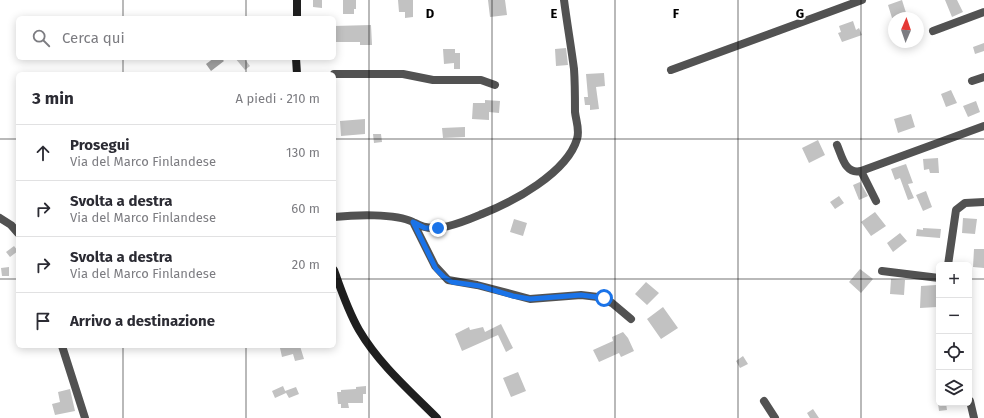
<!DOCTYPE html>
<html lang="it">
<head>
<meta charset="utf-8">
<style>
	body { margin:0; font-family:"Fira Sans",sans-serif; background:#f7f7f7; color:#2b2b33 }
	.controls { position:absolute; right:12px; bottom:12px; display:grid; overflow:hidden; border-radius:6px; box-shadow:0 2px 10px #0003 }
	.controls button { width:36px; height:36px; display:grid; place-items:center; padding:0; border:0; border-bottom:1px solid #e1e1e2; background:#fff; color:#2b2b33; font:20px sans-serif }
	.compass { position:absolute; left:888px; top:12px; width:36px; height:36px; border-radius:50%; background:#fff; box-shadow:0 2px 10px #0003; rotate:2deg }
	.stop { position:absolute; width:12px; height:12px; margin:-9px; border:3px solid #1a73e8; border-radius:50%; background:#fff }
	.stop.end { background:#1a73e8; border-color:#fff; box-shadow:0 1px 4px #0008 }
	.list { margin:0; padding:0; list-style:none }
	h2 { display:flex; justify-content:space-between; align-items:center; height:52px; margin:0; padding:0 16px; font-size:17px }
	h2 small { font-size:13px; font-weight:400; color:#7c7c81 }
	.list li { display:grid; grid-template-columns:26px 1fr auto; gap:12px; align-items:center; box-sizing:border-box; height:56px; padding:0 16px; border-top:1px solid #e1e1e2 }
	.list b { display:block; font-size:15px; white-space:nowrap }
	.list p { margin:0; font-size:13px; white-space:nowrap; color:#7c7c81 }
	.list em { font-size:13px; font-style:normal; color:#7c7c81 }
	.icon { flex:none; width:22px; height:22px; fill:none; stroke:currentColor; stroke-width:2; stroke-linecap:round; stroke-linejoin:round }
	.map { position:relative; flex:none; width:984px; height:418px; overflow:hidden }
	.search { position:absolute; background:#fff; box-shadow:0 2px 10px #0003; left:16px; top:16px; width:320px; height:44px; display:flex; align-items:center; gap:10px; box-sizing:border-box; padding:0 14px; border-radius:6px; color:#7c7c81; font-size:15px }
	.panel { position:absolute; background:#fff; box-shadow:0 2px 10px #0003; left:16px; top:72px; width:320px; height:276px; border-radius:6px }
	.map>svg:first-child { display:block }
	.water { fill:#a0a0a0 }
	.building { fill:#c2c2c2 }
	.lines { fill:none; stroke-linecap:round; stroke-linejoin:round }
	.street { stroke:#525252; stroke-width:8 }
	.secondary { stroke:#1f1f1f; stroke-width:8 }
	.route { stroke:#1a73e8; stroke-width:5 }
	.grid { fill:none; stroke:#000; stroke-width:1; stroke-opacity:0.55 }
	.grid-label { font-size:13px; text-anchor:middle; font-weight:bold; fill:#000; stroke:#fff; stroke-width:4; stroke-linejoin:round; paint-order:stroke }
</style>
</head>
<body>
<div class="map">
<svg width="984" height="418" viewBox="0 0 984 418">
	<rect width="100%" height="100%" fill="#fff"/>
	<path class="water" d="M214,58h7l3,3 -13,10 -5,-7z"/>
	<path class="building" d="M313,0h9v8l-9,-1z
		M343,0h13v9h-2v5h-11z
		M398,0h15v17l-8,1v-6h-6z
		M488,0h17l2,15 -17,2z
		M902,0l5,16 -15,2 -4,-13z
		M945,0h12l6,12 -11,5z
		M853,21l3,9 3,-2 3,7 -20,7 -4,-9 3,-1 -2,-6z
		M371,25l1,20h-12v-3h-25l-1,-16z
		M984,43v8l-9,3 -2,-7z
		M566,48l2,17 -12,1 -1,-17z
		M443,49h12v4h5v16h-6v-6l-10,1z
		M235,58h9l6,8 -5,4z
		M604,73l1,13 -9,1 3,22 -9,1v-5h-5l-1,-8h4l-2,-23z
		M951,90l6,13 -11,4 -5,-13z
		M485,100l15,1 -1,12 -10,-1v8l-17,-1 1,-16h12z
		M976,101l4,11 -12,5 -5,-11z
		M911,114l4,13 -17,6 -4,-14z
		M365,119v15l-24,2 -1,-15z
		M465,127v10l-22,1 -1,-10z
		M373,134h8l1,8 -8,1z
		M818,140l7,15 -16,8 -7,-15z
		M938,158l1,15h-9l-1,-4 -5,1 -1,-11z
		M906,164l7,19 -5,1 6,14 -6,2 -8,-22 -5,2 -4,-11z
		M860,182l8,14 -9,4 -6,-15z
		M926,191l6,16 -9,4 -7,-16z
		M839,196l5,7 -9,6 -5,-7z
		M875,212l11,14 -15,10 -10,-14z
		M963,218l14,1 -2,15 -13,-1z
		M514,219l13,4 -4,13 -13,-4z
		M923,228l18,1 -1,9 -24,-2 1,-7 6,1z
		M900,233l7,8 -14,11 -6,-9z
		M14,246l4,5 -8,6 -4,-5z
		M974,249h10v19l-11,-1z
		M9,267v9h-7l-1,-8z
		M860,269l13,10 -12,14 -12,-11z
		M891,279l14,1 -1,15 -14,-1z
		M646,282l13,11 -12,12 -12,-11z
		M936,285l1,22 -17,1 1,-22z
		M663,307l15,21 -17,11 -14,-20z
		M501,324l12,24 -7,4 -8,-17 -36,16 -7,-17 14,-7 1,3 13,-3 2,5z
		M623,332l5,6 6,13 -13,6 -2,-4 -20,9 -6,-12 20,-9 -1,-4z
		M287,346h13l4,13 -9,2 -2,-7 -11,3 -2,-9z
		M743,356l5,8 -8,4 -4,-7z
		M518,372l8,19 -15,6 -8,-19z
		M283,386l3,7 -11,5 -3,-7z
		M366,386v8h-3v9h-15l1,5h-8v-4h-3l-1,-12h4v-2l15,-1v-2z
		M296,387l3,7 -10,4 -4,-7z
		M70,389l5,22 -20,4 -3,-11 8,-2 -2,-10z
		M938,403h8l1,7 -8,1z
		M813,409l6,9h-9l-3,-5z"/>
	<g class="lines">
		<path class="street" d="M933,31l51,-19
			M671,70l191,-70
			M334,74h69l30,6h48l14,5
			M972,81l12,-4
			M837,145c5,11 8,30 24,26l15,30
			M861,171l123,-45
			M334,217c20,-2 61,-4 79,5l22,44 13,14 29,5 53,14 51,-4 17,2 14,6 19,16
			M0,218l11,7 7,8
			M415,223c19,12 48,-1 67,-9 31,-12 85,-41 95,-75 3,-9 -1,-18 -2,-27 0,-14 0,-29 -1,-43 -3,-23 -7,-46 -10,-69
			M948,265l8,-55 9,-7 19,-1
			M882,271l57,7
			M62,346l23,72
			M764,401l11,17
			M970,401l4,17"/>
		<path class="secondary" d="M297,18v-18
			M296,58l1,16
			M334,270c7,20 14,41 25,60 20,34 50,60 78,88"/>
	</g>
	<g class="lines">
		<path class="route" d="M438,228h-13l-12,-6 23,47 8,8 8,5 28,4 33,10 17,3 51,-4 23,3"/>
	</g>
	<path class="grid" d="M123,0v18M246,0v18M369,0v418M492,0v418M615,0v418M738,0v418M861,0v418M123,58v16M246,58v16M0,139h18M334,139h650M0,279h18M334,279h605M969,279h15M123,346v72M246,346v72"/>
	<g class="grid-label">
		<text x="430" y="18">D</text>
		<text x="554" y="18">E</text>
		<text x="676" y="18">F</text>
		<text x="800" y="18">G</text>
	</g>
</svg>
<div class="controls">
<button>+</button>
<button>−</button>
<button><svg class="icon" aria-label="locate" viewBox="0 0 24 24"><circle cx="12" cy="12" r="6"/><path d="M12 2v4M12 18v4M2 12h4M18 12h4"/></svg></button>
<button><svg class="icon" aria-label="layers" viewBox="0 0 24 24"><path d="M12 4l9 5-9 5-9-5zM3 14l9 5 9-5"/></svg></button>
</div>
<svg class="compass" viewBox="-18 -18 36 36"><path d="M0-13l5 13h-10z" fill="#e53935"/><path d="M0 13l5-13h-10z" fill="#7c7c81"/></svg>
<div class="stop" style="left:604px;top:298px"></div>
<div class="stop end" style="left:438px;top:228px"></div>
<div class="search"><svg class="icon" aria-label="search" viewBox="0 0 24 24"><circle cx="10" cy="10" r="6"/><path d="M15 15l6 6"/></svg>Cerca qui</div>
<section class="panel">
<h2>3 min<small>A piedi · 210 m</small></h2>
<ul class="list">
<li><svg class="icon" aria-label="ahead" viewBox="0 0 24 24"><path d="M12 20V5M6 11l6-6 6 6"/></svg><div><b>Prosegui</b><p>Via del Marco Finlandese</p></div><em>130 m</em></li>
<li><svg class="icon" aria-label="right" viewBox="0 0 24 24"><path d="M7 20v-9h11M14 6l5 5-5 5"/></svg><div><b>Svolta a destra</b><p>Via del Marco Finlandese</p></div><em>60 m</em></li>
<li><svg class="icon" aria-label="right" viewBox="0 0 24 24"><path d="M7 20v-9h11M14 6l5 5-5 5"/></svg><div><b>Svolta a destra</b><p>Via del Marco Finlandese</p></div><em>20 m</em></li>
<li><svg class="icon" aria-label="arrive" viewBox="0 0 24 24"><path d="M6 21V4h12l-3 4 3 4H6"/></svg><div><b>Arrivo a destinazione</b></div></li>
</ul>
</section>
</div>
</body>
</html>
